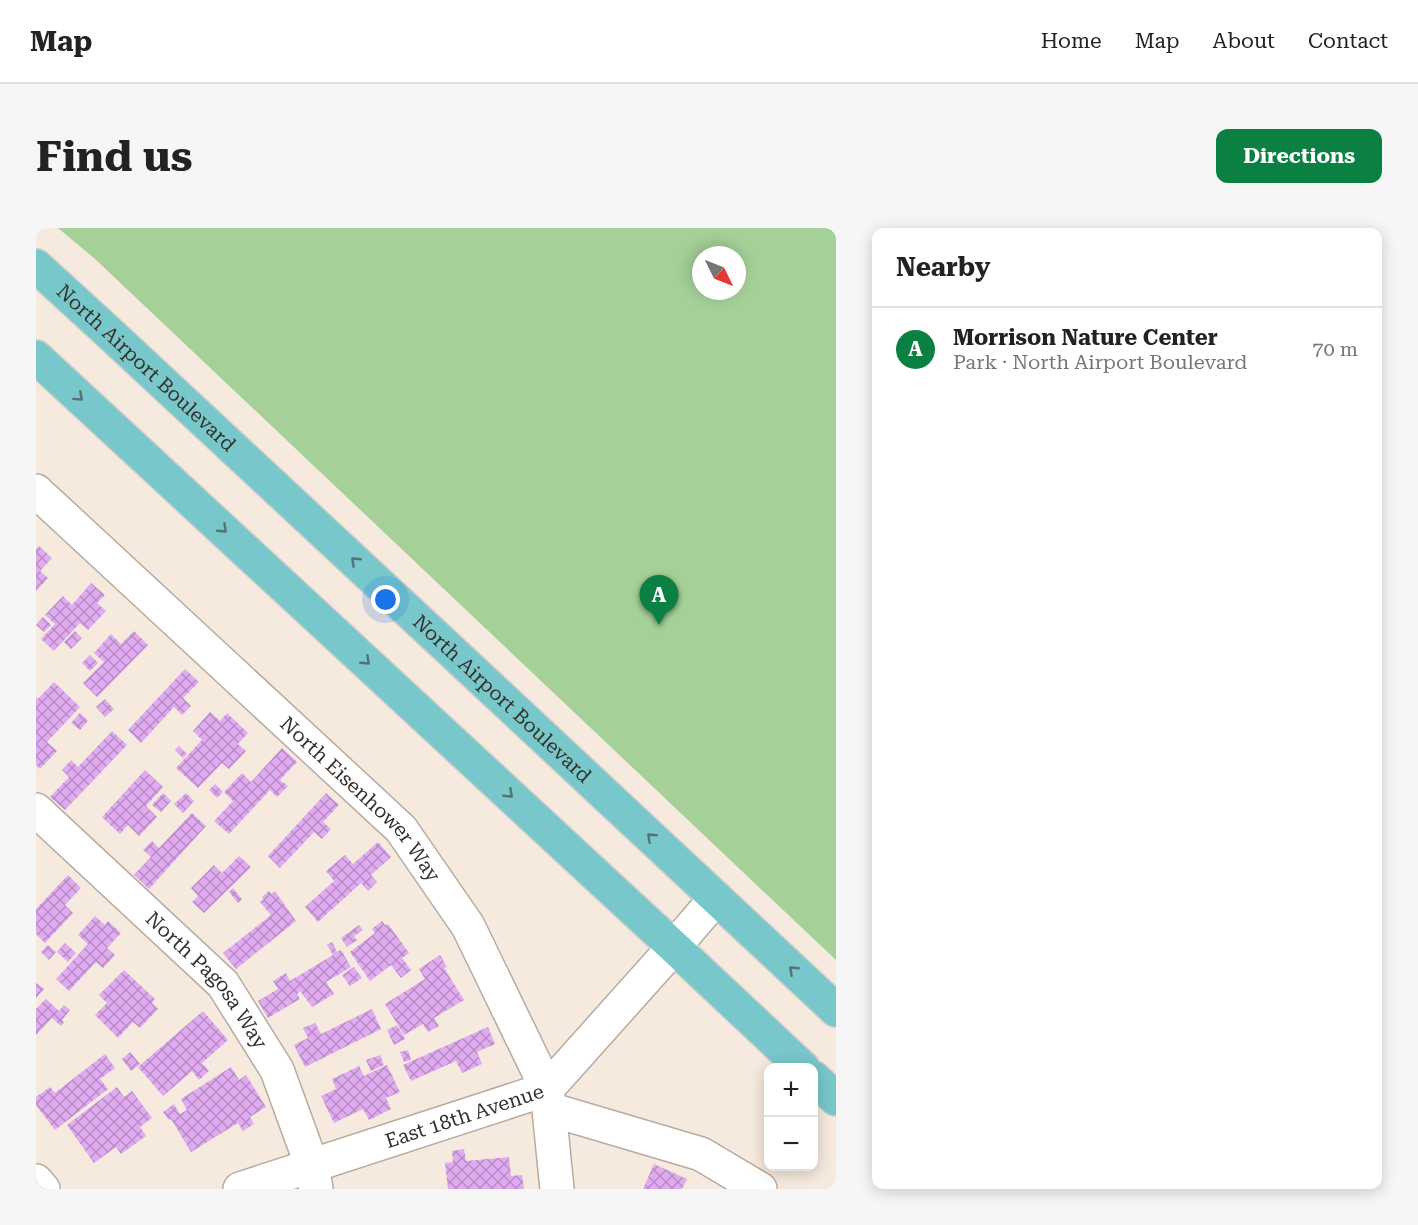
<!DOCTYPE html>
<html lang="en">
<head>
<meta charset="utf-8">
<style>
	body { margin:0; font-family:"Roboto Serif",serif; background:#f6f6f6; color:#222 }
	.controls { position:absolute; right:18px; bottom:18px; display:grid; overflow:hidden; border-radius:12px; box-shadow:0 3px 15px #0003 }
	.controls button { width:54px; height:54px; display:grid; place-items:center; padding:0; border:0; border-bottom:2px solid #e0e0e0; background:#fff; color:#222; font:30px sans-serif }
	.compass { position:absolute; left:656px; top:18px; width:54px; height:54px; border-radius:50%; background:#fff; box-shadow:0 3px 15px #0003; rotate:133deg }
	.you { position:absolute; left:350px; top:372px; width:21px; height:21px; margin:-15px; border:4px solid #fff; border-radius:50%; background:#1a73e8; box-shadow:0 0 0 9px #1a73e833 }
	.badge { display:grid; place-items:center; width:39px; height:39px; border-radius:50%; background:#0b8043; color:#fff; font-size:20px; font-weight:700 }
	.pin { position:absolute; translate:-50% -50px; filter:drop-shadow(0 2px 3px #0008) }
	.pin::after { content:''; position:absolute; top:32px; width:21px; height:18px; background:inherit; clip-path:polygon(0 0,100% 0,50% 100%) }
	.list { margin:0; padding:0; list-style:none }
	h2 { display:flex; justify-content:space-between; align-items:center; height:78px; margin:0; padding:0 24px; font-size:26px }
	h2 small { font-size:20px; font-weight:400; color:#767676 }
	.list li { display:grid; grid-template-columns:39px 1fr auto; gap:18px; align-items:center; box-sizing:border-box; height:84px; padding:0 24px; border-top:2px solid #e0e0e0 }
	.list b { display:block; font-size:22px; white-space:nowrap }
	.list p { margin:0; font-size:20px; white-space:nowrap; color:#767676 }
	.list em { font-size:20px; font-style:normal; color:#767676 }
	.map { position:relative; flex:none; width:800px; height:961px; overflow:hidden; border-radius:12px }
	header { display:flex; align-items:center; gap:36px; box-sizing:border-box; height:84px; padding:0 30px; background:#fff; border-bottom:2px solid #e0e0e0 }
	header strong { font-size:28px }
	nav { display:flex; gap:33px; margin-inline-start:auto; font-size:21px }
	.intro { display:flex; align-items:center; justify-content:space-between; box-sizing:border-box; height:144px; padding:0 36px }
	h1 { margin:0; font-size:42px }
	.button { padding:15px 27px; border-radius:12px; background:#0b8043; color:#fff; font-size:21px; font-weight:700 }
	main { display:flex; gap:36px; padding:0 36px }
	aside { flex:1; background:#fff; border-radius:12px; box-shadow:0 3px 15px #0003 }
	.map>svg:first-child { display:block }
	.park { fill:#a5d199; fill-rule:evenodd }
	.building { fill:url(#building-cross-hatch) }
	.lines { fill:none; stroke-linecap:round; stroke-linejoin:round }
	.minor-casing { stroke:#b8aba1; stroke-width:36 }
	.primary-casing { stroke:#cfcdcc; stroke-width:36 }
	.minor { stroke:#fff; stroke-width:33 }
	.primary { stroke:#78c7ca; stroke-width:33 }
	.oneway { stroke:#537473 }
	.labels { text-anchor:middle; stroke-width:4.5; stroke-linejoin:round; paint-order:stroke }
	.street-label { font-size:20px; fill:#35302c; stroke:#f6e9de }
</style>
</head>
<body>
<header>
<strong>Map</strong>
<nav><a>Home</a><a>Map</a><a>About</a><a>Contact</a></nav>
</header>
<div class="intro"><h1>Find us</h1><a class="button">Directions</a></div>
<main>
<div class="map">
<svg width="800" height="961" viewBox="0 0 800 961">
	<defs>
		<pattern id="building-cross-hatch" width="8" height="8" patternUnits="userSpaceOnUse" patternTransform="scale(1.5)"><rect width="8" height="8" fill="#e1abf2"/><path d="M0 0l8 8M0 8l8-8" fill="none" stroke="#b78cc4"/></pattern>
	</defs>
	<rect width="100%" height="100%" fill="#f6e9de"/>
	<path class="park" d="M22,0h778v732l-742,-702zM665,27h36v36h-36z"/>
	<path class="building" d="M3,318l13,12 -12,13 8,7 -12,13v-42z
		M55,355l14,12 -8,8 9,8 -18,19 -8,-7 -26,28 -13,-12 14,-15 -10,-9 18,-19 9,9z
		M7,389l8,8 -7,7 -8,-7z
		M39,403l7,7 -11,11 -7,-7z
		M98,403l14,14 -51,52 -14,-14 21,-21 -10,-9 17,-19 10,10z
		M54,427l8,8 -8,8 -8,-8z
		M149,441l14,13 -16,16 8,8 -9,9 -8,-8 -33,36 -13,-13z
		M18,454l26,25 -33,35 10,9 -17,18 -4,-4v-68l2,2z
		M69,471l9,10 -9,8 -9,-10z
		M174,484l10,9 7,-8 21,20 -10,11 8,7 -17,18 -7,-6 -24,25 -22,-20 26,-28 -9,-9z
		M44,485l8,8 -8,9 -9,-7z
		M76,503l15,14 -62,65 -15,-13 19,-20 -7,-7 9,-10 7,7z
		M143,518l8,8 -4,4 -8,-8z
		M246,520l15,14 -17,18 8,6 -11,11 -7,-7 -41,44 -15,-13 19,-20 -9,-9 18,-19 9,9z
		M109,542l18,17 -17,19 11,11 -18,19 -11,-11 -8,9 -18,-17z
		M179,556l8,8 -6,6 -8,-8z
		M127,565l8,8 -10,11 -9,-7z
		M150,565l8,8 -11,12 -9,-9z
		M290,565l13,12 -16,17 8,7 -9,10 -8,-7 -34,36 -12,-12z
		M156,585l14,13 -57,63 -15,-14 17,-18 -8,-7 9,-9 7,7z
		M342,614l13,15 -20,18 6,7 -9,9 -7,-8 -43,39 -13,-15 29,-26 -8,-10 19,-16 8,9z
		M203,628l12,11 -47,46 -12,-11 6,-6 -7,-8 23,-23 8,8z
		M32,647l13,13 -16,17 8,8 -28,30 -9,-9v-25z
		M197,660l9,11 -4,4 -9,-11z
		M233,663l2,3 4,-3 21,30 -60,48 -13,-16 48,-38 -11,-13 4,-3 -2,-2z
		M59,688l10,9 3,-4 13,12 -14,15 8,7 -12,13 -7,-6 -27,29 -13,-12 32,-35 -10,-9z
		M346,693l3,4 3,-1 21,29 -7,5 9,12 -10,8 -10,-13 -21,16 -20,-29 25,-19 -3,-4z
		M323,697l4,5 -9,6 3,4 -10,7 -6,-9z
		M296,714l5,10 4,-2 10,17 -25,15 8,12 -22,13 -12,-16 -3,3 3,5 -32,19 -10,-17 20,-12 -5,-8 13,-8 4,8 43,-26 -6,-10z
		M29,715l11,10 -8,9 -11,-10z
		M12,717l8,7 -7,8 -8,-8z
		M404,727l7,12 -3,1 20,32 -30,18 5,8 -11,6 -5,-8 -19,11 -19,-31 40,-25 -6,-10z
		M318,739l8,11 -12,8 -8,-11z
		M88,742l31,29 -3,4 6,6 -18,19 -7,-6 -15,16 -23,-23 12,-12 -8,-8z
		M0,755l8,6 -8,9z
		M10,771l13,12 5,-6 6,5 -8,10 2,2 -3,4 -9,-8 -16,17v-26z
		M336,781l9,20 -76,38 -11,-22 14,-7 -5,-10 12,-5 6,11z
		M167,783l25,29 -26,23 7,8 -10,9 -7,-9 -29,25 -25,-29z
		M361,797l8,14 -11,6 -7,-15z
		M452,799l7,17 -18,8 5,12 -20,9 -6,-12 -45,20 -8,-16z
		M372,822l3,10 -7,2 -4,-10z
		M94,824l10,12 -9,7 -9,-12z
		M69,826l10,14 -15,11 8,10 -53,41 -19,-25v-8l14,-10 5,6z
		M344,827l4,10 -13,6 -5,-11z
		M351,837l13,27 -14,6 5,11 -22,11 -6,-11 -29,14 -13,-27 15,-7 -4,-10 27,-13 5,10z
		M195,839l8,13 7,-5 20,32 -16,10 4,7 -11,7 -5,-8 -47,29 -20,-33 -2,1 -6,-8 11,-8 6,10 7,-4 -6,-11z
		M81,859l7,10 8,-6 20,27 -12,9 6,9 -25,18 -5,-7 -22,16 -27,-38z
		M428,921l2,12 43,-4 2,19 11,-1 2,14h-76l-3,-26 8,-1 -1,-11z
		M618,936l33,15 -5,10h-39z"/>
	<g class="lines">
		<g class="minor-casing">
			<g id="minor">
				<path id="s1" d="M0,263l365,338 67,97 79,163 10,100"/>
				<path id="s2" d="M0,582l187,174 54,86 35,96 4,23"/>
				<path d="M513,881l152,45 59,35"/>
				<path d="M0,953l7,8"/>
				<path id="s3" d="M204,961l307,-100 127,-142 42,-49"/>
			</g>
		</g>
		<g class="primary-casing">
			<g id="primary">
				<path id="s4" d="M0,38l69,63 371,345 360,336"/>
				<path d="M0,129l638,590 129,121"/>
				<path d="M778,850l22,21"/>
			</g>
		</g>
		<use href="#minor" class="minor"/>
		<use href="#primary" class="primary"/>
	</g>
	<defs><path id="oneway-chevron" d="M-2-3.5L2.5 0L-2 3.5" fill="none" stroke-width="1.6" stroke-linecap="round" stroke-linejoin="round" transform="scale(1.5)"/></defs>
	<g class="oneway">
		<use href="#oneway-chevron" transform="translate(43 169) rotate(42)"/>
		<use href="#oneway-chevron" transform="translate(187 301) rotate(43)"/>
		<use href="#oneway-chevron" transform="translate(319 333) rotate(-137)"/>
		<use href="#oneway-chevron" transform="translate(330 433) rotate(43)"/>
		<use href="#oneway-chevron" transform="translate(473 566) rotate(43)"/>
		<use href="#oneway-chevron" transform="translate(615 609) rotate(-137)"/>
		<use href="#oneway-chevron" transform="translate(757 742) rotate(-137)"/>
	</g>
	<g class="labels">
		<g class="street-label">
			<text dy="7" stroke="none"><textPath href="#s4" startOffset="150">North Airport Boulevard</textPath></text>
			<text dy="7" stroke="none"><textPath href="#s4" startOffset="636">North Airport Boulevard</textPath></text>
			<text dy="7" stroke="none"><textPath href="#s1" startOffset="448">North Eisenhower Way</textPath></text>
			<text dy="7" stroke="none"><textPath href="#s2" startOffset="242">North Pagosa Way</textPath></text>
			<text dy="7" stroke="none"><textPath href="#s3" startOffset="236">East 18th Avenue</textPath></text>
		</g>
	</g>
</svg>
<div class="controls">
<button>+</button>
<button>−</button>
</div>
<svg class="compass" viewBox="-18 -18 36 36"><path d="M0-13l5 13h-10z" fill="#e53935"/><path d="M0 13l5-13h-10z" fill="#767676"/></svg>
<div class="you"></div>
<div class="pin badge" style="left:623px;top:397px">A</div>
</div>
<aside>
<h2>Nearby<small></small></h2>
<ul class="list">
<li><span class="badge">A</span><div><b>Morrison Nature Center</b><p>Park · North Airport Boulevard</p></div><em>70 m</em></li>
</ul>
</aside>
</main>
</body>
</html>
